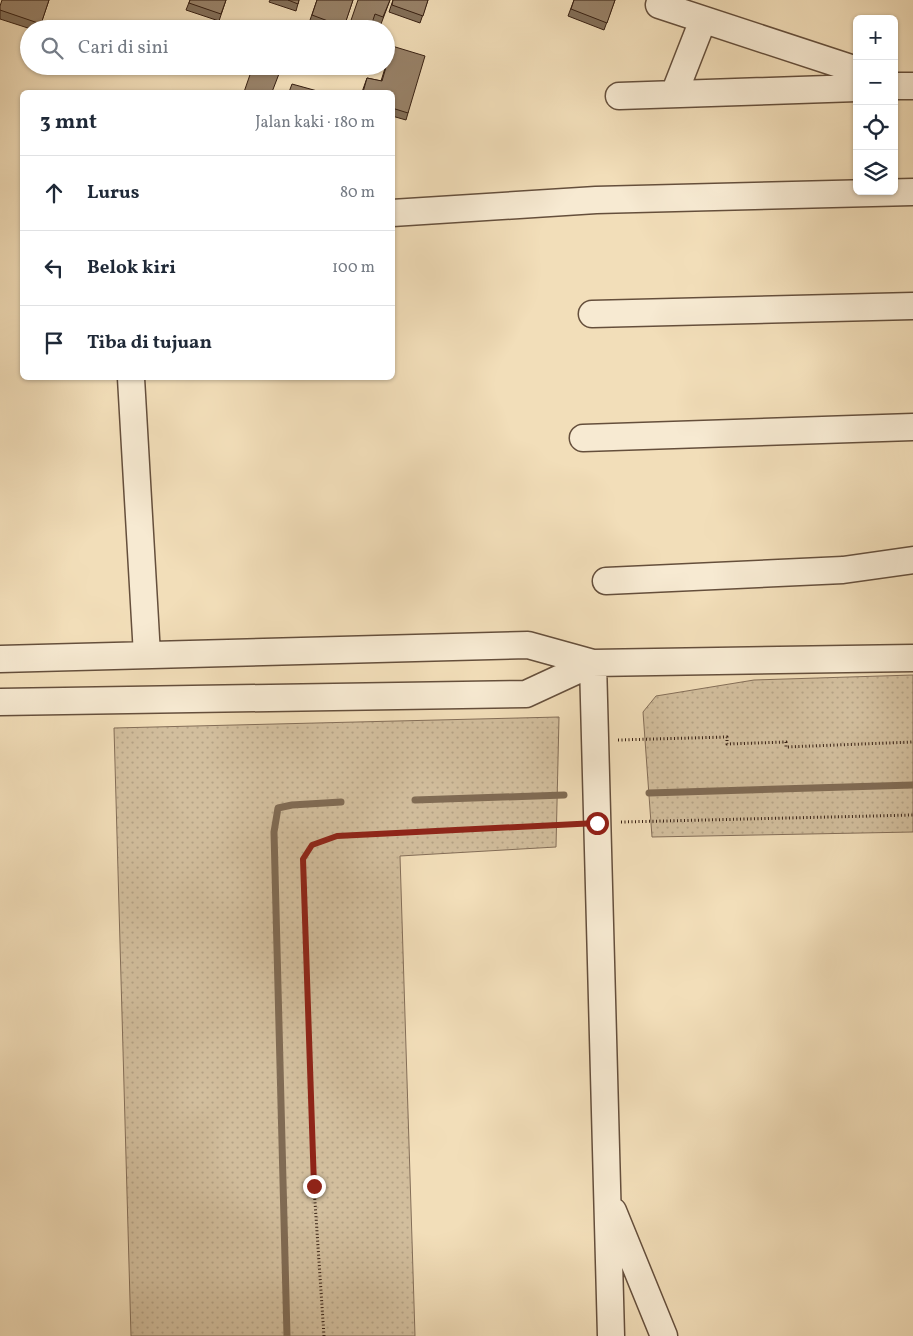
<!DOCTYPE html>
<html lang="id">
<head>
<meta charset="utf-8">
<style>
	body { margin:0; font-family:Vollkorn,serif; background:#f6f6f7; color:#1f2937 }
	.controls { position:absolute; right:15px; top:15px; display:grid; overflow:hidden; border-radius:8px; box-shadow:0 1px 4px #0004 }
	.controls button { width:45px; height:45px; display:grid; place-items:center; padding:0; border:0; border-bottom:1px solid #e0e1e3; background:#fff; color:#1f2937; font:25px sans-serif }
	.stop { position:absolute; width:15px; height:15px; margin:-11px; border:4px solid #8f2418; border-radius:50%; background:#fff }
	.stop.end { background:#8f2418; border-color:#fff; box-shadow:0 1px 5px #0008 }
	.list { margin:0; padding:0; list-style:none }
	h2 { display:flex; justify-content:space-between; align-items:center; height:65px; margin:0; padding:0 20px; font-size:21px }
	h2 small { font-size:16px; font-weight:400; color:#747a83 }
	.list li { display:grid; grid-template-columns:32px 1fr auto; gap:15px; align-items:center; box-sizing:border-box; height:75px; padding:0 20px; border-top:1px solid #e0e1e3 }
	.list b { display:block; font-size:19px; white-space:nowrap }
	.list em { font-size:16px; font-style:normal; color:#747a83 }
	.icon { flex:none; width:28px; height:28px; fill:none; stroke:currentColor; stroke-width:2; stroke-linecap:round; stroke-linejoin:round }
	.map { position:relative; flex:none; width:913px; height:1336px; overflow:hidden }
	.search { position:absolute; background:#fff; box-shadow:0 1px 4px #0004; left:20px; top:20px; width:375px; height:55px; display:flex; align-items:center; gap:12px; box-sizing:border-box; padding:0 18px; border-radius:28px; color:#747a83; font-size:19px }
	.panel { position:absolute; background:#fff; box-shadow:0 1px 4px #0004; left:20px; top:90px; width:375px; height:290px; border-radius:8px }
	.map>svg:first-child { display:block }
	.grass { fill:url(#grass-dots); stroke:#846e58 }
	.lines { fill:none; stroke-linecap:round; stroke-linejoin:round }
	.stream { stroke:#806b54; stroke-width:7 }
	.street-casing { stroke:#654f3c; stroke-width:29 }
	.path { stroke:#361f12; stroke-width:3; stroke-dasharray:1 2.5; stroke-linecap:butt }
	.street { stroke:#f7ead2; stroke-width:26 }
	.wall { fill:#83705a; stroke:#361f12 }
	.building { fill:#988269; stroke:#361f12 }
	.route { stroke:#8f2418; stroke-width:6 }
</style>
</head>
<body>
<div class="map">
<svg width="913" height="1336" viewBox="0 0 913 1336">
	<defs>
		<pattern id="grass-dots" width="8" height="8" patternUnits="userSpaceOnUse" patternTransform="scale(1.25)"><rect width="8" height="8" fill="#d2be9d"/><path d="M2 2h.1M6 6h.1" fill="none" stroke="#b5a386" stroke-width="1.8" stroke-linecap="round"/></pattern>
	</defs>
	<rect width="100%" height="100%" fill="#f2deb9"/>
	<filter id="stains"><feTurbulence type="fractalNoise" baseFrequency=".004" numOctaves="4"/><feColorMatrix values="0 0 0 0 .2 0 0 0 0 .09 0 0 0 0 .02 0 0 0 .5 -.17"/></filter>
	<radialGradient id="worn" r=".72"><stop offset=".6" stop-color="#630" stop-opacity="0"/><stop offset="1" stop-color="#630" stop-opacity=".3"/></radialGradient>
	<path class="grass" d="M913,675v157l-261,5 -9,-125 13,-16 98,-16z
		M559,717l-3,130 -156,9 15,480h-284l-17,-608z"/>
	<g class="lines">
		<path class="stream" d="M649,793l264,-8
			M415,800l149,-5
			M287,1336l-13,-504 4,-24 14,-3 49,-3"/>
		<g class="street-casing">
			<path id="street" d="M659,5l198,65
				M894,86h19
				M674,94l29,-74
				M619,96l238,-8
				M392,213l204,-13 317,-8
				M592,314l321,-8
				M131,378l16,277
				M583,438l330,-11
				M606,581l237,-11 70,-10
				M0,659l528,-14 65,18 320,-5
				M593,663l18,673
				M0,702l526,-8 67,-31
				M613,1211l51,125"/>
		</g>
		<path class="path" d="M618,740l109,-3v7l59,-2v5l127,-5
			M621,822l292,-7
			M324,1336l-10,-149 -11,-328 9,-14 25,-9 236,-12"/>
		<use href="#street" class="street"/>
	</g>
	<path class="wall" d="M49,0l-10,29h-8l-31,-10v-14z
		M190,0h36l-7,21 -33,-11z
		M270,0h29l-3,11 -27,-9z
		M317,0h36l-10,29h-16l-18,-6z
		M358,0h32l-9,24 -8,-3z
		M393,0h35l-8,23 -31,-11z
		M574,0h41l-11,30 -36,-14z
		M392,46l16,67 -2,7 -14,-4v-24h-30l5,-14 14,3z"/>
	<path class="building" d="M2,0h47l-8,24 -41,-14v-4z
		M190,0h36l-5,14 -32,-11z
		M288,0h11l-1,4z
		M317,0h36l-9,27 -32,-12z
		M358,0h32l-7,17 -8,-3 -5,15h-22z
		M393,0h35l-5,16 -31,-11z
		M574,0h41l-8,23 -36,-14z
		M392,46l33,10 -17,57 -16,-5v-16h-29l4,-14 15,3z
		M253,66h29l-10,26h-28z
		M292,84l29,8h-32z"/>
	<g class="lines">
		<path class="route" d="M314,1186l-11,-327 9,-14 25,-9 260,-13"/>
	</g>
	<rect width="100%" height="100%" filter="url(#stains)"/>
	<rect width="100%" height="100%" fill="url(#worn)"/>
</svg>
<div class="controls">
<button>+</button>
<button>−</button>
<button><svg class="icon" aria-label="locate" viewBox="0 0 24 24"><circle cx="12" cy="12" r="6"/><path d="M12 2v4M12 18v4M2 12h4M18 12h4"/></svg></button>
<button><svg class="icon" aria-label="layers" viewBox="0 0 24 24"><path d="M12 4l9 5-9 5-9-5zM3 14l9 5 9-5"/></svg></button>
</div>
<div class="stop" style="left:597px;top:823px"></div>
<div class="stop end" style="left:314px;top:1186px"></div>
<div class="search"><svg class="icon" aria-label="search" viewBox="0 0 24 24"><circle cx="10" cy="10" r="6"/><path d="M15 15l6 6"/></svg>Cari di sini</div>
<section class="panel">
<h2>3 mnt<small>Jalan kaki · 180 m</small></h2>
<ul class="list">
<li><svg class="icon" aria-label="ahead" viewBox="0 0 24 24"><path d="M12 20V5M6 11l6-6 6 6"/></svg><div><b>Lurus</b></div><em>80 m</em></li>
<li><svg class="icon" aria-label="left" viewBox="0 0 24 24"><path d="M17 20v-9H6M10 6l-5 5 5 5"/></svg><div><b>Belok kiri</b></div><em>100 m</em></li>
<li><svg class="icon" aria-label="arrive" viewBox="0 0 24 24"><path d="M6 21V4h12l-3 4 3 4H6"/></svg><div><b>Tiba di tujuan</b></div></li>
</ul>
</section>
</div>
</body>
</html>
